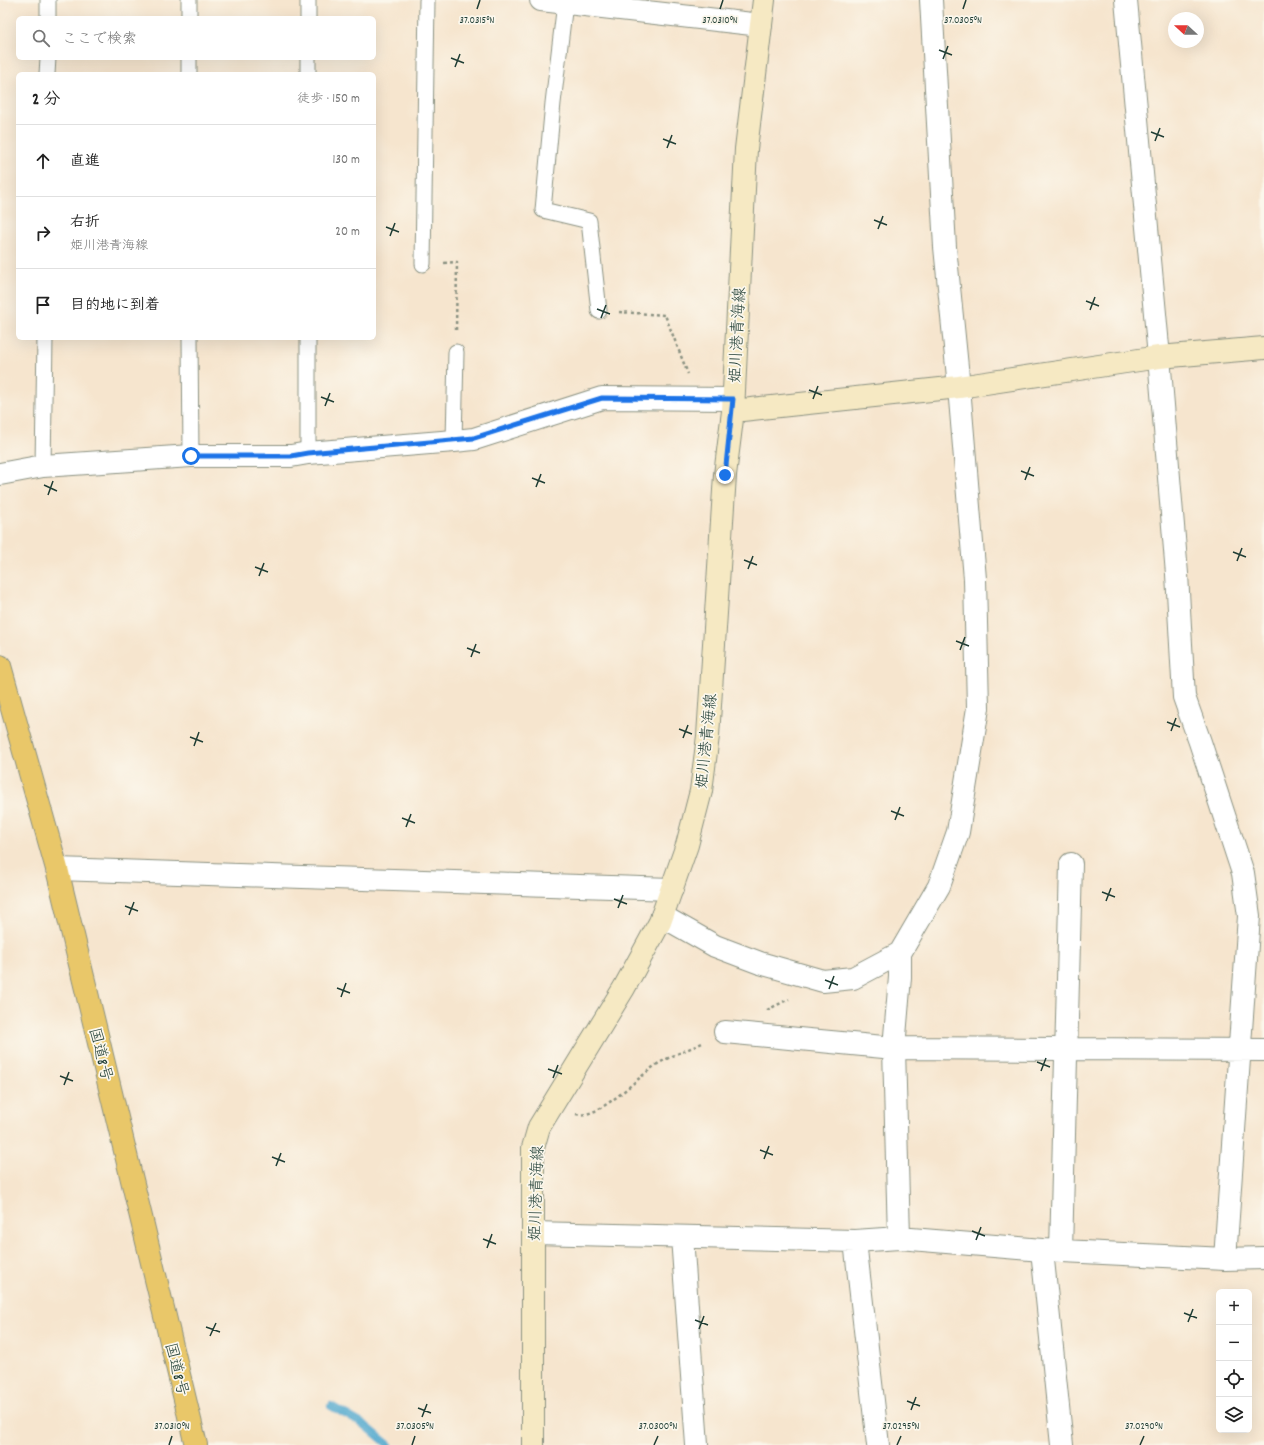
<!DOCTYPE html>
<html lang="ja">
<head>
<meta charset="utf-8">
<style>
	body { margin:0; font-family:Dekko,"Klee One",sans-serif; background:#f6f6f6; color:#222 }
	.controls { position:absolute; right:12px; bottom:12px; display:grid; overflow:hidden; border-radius:6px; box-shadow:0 4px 16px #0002 }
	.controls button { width:36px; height:36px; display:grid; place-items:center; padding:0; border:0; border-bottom:1px solid #e0e0e0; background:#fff; color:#222; font:20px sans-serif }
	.compass { position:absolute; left:1168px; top:12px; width:36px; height:36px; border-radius:50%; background:#fff; box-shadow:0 4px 16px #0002; rotate:291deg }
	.stop { position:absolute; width:12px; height:12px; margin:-9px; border:3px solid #1a73e8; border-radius:50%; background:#fff }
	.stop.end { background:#1a73e8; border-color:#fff; box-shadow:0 1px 4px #0008 }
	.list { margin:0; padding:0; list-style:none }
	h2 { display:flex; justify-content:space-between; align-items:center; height:52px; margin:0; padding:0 16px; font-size:17px }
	h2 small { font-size:13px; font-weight:400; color:#767676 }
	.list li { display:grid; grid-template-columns:26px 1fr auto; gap:12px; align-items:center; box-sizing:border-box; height:72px; padding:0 16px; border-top:1px solid #e0e0e0 }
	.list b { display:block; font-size:15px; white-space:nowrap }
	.list p { margin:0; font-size:13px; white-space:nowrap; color:#767676 }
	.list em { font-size:13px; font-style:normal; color:#767676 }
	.icon { flex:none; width:22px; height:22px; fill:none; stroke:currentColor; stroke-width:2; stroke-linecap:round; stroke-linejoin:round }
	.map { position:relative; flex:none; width:1264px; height:1445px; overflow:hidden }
	.search { position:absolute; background:#fff; box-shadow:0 4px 16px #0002; left:16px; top:16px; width:360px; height:44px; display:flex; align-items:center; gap:10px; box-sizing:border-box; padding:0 14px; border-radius:6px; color:#767676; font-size:15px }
	.panel { position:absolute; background:#fff; box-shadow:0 4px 16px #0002; left:16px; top:72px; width:360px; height:268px; border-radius:6px }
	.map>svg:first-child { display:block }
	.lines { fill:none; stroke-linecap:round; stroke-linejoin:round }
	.stream { stroke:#52a9ce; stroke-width:8 }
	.lane-casing { stroke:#8a9181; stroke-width:17 }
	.street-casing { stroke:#8a9181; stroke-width:24 }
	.secondary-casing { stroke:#8a9181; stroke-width:24 }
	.highway-casing { stroke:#8a9181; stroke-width:24 }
	.path { stroke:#8a9181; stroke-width:2.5; stroke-dasharray:3 3; stroke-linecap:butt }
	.lane { stroke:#fff; stroke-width:15 }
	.street { stroke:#fff; stroke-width:22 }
	.secondary { stroke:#f6e9c3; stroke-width:22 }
	.highway { stroke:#e9c769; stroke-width:22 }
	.route { stroke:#1a73e8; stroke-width:5 }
	.ticks { fill:none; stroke:#1f3d34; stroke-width:1.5 }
	.labels { text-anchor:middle; stroke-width:3.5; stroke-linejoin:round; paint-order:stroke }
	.street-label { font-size:16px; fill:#1f3d34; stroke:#fbf7ec }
	.ticks-label { font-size:10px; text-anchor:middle; fill:#1f3d34; stroke:#fbf7ec; stroke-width:3.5; stroke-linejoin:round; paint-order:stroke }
</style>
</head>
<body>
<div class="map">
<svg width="1264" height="1445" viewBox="0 0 1264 1445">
	<rect width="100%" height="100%" fill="#fbf7ec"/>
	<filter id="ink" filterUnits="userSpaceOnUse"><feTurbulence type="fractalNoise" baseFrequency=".025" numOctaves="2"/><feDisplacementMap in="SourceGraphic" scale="8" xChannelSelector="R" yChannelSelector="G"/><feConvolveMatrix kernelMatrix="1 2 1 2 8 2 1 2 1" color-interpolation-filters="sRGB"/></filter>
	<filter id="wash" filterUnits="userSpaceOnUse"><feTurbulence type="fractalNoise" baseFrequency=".012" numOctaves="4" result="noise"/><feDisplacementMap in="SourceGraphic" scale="16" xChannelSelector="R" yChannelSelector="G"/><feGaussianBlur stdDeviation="0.9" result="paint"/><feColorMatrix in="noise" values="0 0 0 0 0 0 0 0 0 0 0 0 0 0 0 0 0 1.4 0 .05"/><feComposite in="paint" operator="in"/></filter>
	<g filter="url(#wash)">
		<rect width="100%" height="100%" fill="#f6e5ce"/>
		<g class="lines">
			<path class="stream" d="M331,1406l35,20 23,19"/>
		</g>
	</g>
	<g filter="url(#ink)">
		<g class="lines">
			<g class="lane-casing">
				<path id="lane" d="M189,0v18
					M308,0v18
					M565,3l-12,100 -10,107 46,11 10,90
					M48,18v-18
					M189,58v16
					M308,58v16
					M47,74l1,-16
					M423,264l4,-264
					M190,338l1,118
					M308,338v115
					M454,441l2,-89
					M43,466l2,-128"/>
			</g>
			<g class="street-casing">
				<path id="street" d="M541,0l220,25
					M1126,0l33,357 18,217 7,123 16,45 43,131 6,43 -24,343
					M0,474l43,-8 148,-10h100l17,-3 146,-12 20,-2 128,-41 131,1
					M57,869l615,20
					M662,916l53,30 45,17 63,18 30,-3 47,-25
					M725,1032l169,16 370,2
					M533,1233l322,8 44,-3 143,12 183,9 39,-1
					M682,1237l15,208
					M899,1238l-5,-190 6,-71v-24l39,-67 19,-54 20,-124 -3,-129 -16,-192 -14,-140 -14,-247
					M855,1241l23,204
					M1042,1250l20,195
					M1061,1251l10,-387"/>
			</g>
			<g class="secondary-casing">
				<path id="secondary" d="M733,411l226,-24 200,-30 105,-9
					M533,1445v-297l6,-21 85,-139 36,-66 27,-77 14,-54 7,-55 17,-261 8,-64 13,-262 18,-149"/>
			</g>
			<g class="highway-casing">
				<path id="highway" d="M0,666l57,203 139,576"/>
			</g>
			<path class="path" d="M444,263l13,-1 -1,69
				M619,312l46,3 23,59
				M767,1010l22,-11
				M576,1114c25,6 64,-41 85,-52 14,-8 29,-13 43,-20"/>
			<use href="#lane" class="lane"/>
			<use href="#street" class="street"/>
			<use href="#secondary" class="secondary"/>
			<use href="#highway" class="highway"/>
		</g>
	</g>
	<g class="lines" filter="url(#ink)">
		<path class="route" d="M191,456h100l17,-3 166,-15 128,-40 131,1 -8,76"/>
	</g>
	<path class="ticks" d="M477,9l3,-9M720,9l3,-9M963,9l3,-9M939,50l13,5M451,58l13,5M943,59l5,-13M455,67l5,-13M1151,132l13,5M663,139l13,5M1155,141l5,-13M667,148l5,-13M874,220l13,5M386,227l13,5M878,229l5,-13M390,236l5,-13M1086,301l13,5M597,309l13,5M1090,310l5,-13M601,318l5,-13M809,390l13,5M321,397l13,5M813,399l5,-13M325,406l5,-13M1021,471l13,5M532,478l13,5M1025,480l5,-13M44,485l13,6M536,487l5,-13M48,495l5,-14M1233,552l13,5M744,560l13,5M1237,561l5,-13M255,567l13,5M748,569l5,-13M259,576l5,-13M956,641l13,5M467,648l13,5M960,650l5,-13M471,657l5,-13M1167,722l13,5M679,729l13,5M1171,731l5,-13M190,737l13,5M683,738l5,-13M194,746l5,-14M891,811l13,5M402,818l13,5M895,820l5,-13M406,827l5,-13M1102,892l13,5M614,899l13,5M1106,901l5,-13M125,906l13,5M618,908l5,-13M129,915l5,-13M825,980l13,5M337,988l13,5M829,989l5,-13M341,997l5,-14M1037,1062l13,5M548,1069l14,5M1041,1071l5,-13M60,1076l13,5M553,1078l5,-13M64,1085l5,-13M760,1150l13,5M272,1157l13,5M764,1159l5,-13M276,1166l5,-13M972,1231l13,5M483,1239l13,5M976,1240l5,-13M487,1248l5,-14M1184,1313l13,5M695,1320l13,5M1188,1322l5,-13M206,1327l14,5M699,1329l5,-13M210,1336l6,-13M907,1401l13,5M418,1408l13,5M911,1410l5,-13M422,1417l5,-13M169,1445l3,-9M412,1445l3,-9M654,1445l4,-9M897,1445l4,-9M1140,1445l4,-9"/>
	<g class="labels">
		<g class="street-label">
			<text transform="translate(736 335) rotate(-87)" y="6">姫川港青海線</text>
			<text transform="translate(705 741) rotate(-84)" y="6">姫川港青海線</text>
			<text transform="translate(102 1054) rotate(76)" y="6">国道8号</text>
			<text transform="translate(535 1193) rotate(-88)" y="6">姫川港青海線</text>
			<text transform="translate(178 1369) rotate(76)" y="6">国道8号</text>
		</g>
	</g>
	<g class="ticks-label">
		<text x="477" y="23">37.0315°N</text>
		<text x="720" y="23">37.0310°N</text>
		<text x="963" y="23">37.0305°N</text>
		<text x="172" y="1429">37.0310°N</text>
		<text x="415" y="1429">37.0305°N</text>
		<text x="658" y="1429">37.0300°N</text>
		<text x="901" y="1429">37.0295°N</text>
		<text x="1144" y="1429">37.0290°N</text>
	</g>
</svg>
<div class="controls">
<button>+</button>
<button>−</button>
<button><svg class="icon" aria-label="locate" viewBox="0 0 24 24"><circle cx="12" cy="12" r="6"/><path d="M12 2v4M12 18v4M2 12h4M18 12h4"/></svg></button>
<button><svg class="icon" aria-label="layers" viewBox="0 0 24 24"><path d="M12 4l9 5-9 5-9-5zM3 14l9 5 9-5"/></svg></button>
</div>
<svg class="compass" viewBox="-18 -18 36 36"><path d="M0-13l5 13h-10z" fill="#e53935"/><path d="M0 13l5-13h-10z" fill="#767676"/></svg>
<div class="stop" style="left:191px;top:456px"></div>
<div class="stop end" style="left:725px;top:475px"></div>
<div class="search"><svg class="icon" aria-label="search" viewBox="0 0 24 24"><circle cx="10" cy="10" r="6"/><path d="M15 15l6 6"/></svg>ここで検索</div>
<section class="panel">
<h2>2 分<small>徒歩 · 150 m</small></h2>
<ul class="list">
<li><svg class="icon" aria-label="ahead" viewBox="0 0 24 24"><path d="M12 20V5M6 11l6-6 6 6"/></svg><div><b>直進</b></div><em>130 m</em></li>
<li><svg class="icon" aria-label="right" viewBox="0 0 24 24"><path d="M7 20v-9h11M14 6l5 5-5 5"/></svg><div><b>右折</b><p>姫川港青海線</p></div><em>20 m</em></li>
<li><svg class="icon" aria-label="arrive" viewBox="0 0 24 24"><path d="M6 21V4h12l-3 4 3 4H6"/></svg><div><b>目的地に到着</b></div></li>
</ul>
</section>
</div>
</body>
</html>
